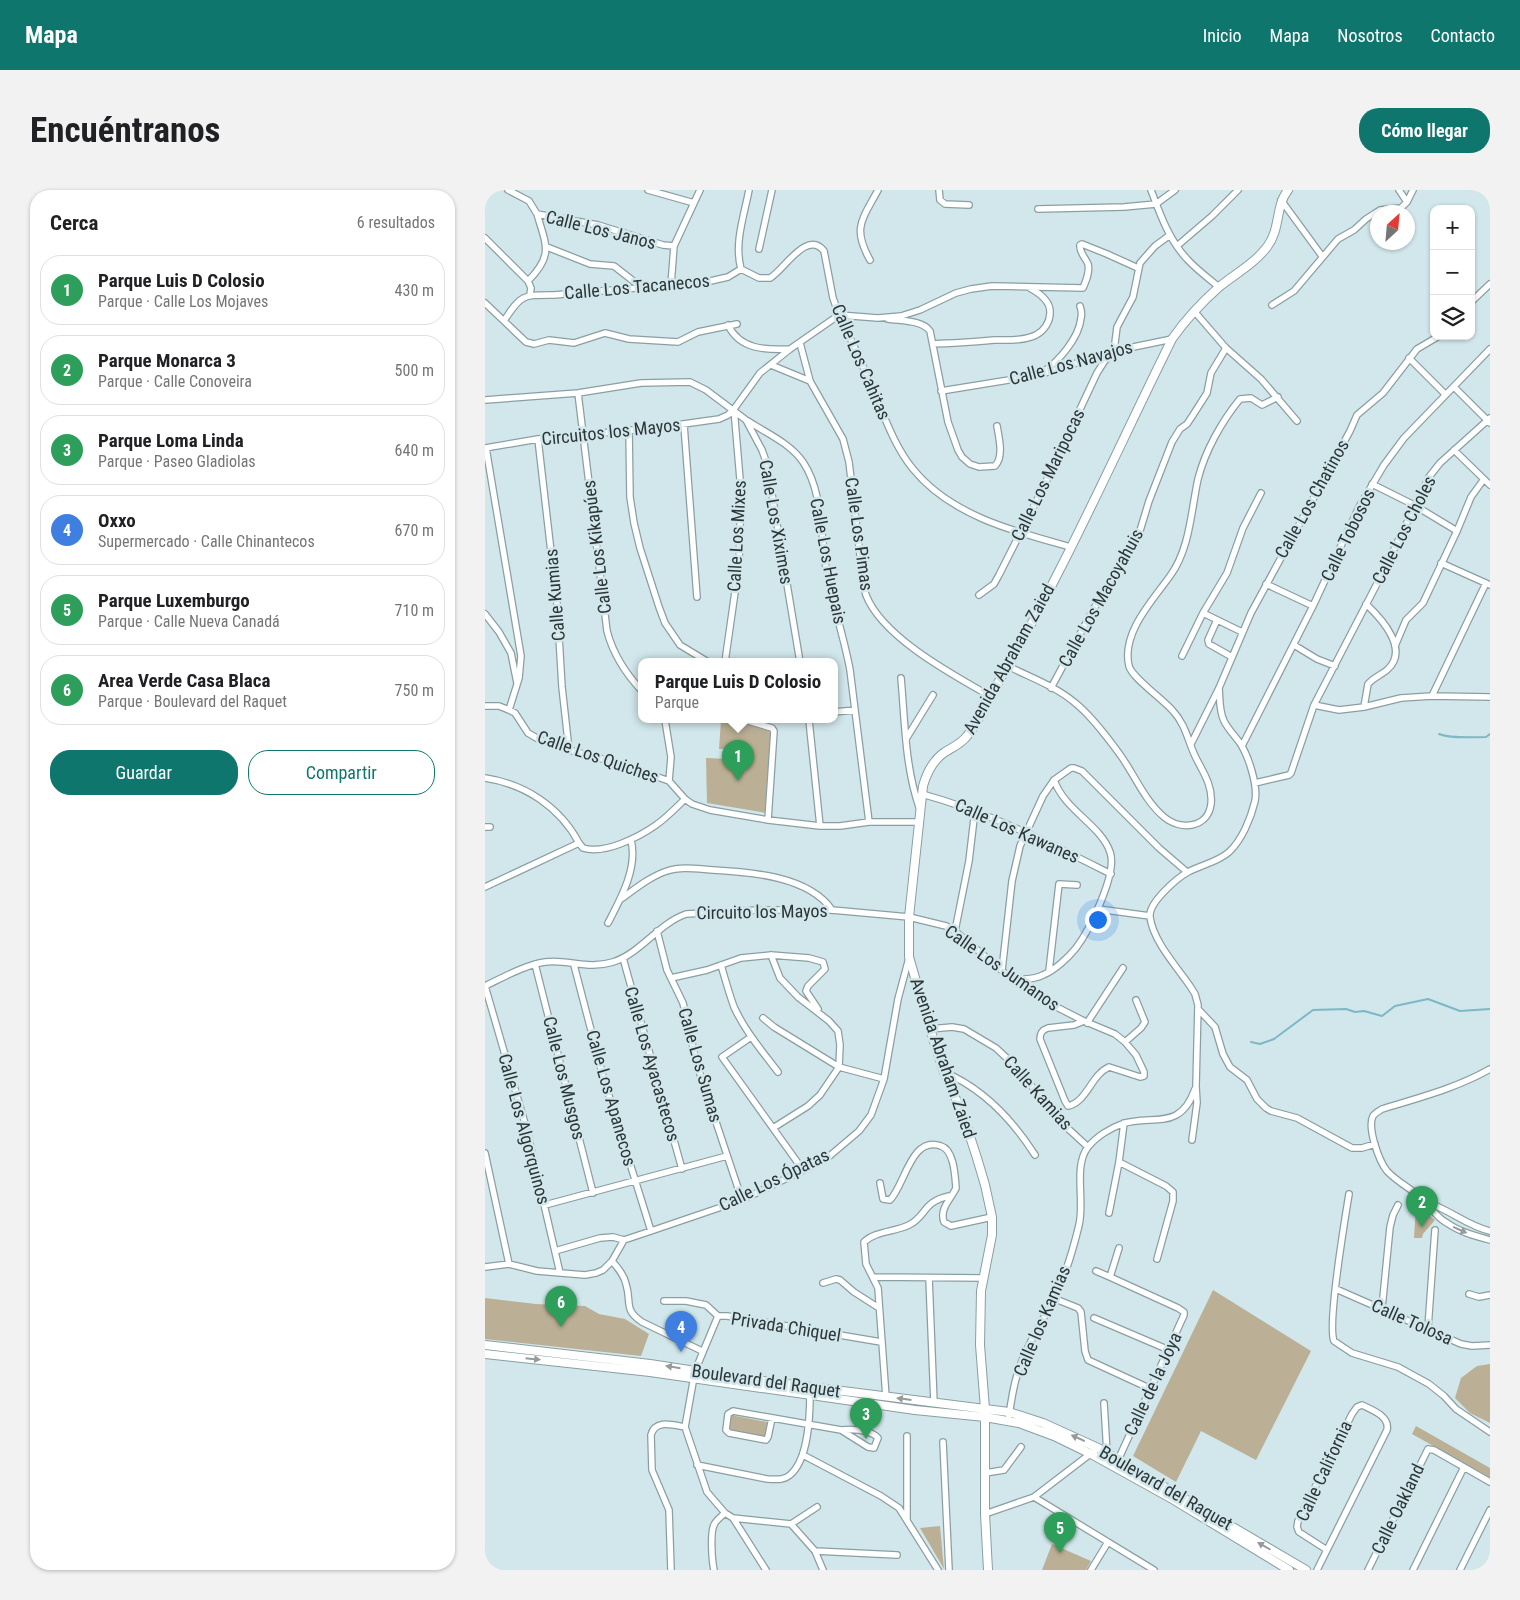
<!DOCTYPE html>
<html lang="es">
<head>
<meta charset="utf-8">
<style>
	body { margin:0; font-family:"Roboto Condensed",sans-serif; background:#f2f2f2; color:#202124 }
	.controls { position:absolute; right:15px; top:15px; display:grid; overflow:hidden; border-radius:10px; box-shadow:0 1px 4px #0004 }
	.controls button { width:45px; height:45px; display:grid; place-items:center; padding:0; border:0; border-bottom:1px solid #e0e0e0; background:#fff; color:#202124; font:25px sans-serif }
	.compass { position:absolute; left:885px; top:15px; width:45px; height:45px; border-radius:50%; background:#fff; box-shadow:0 1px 4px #0004; rotate:26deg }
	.you { position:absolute; left:612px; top:729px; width:18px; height:18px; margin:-12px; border:4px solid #fff; border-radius:50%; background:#1a73e8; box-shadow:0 0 0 8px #1a73e833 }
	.badge { display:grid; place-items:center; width:32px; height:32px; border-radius:50%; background:#0f766e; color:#fff; font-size:16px; font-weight:700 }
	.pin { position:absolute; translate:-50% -41px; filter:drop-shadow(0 1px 2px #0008) }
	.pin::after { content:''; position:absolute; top:26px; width:18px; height:15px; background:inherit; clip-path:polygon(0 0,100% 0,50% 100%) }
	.popup { position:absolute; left:153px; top:468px; width:200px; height:65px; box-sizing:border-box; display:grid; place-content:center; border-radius:10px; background:#fff; filter:drop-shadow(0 1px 4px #0005); font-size:16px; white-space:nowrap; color:#757577 }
	.popup b { font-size:19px; color:#202124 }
	.popup::after { content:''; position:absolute; left:50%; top:100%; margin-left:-10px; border:10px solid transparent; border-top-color:#fff }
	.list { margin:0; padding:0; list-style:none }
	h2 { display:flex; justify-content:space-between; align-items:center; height:65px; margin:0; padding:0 20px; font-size:21px }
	h2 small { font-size:16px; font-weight:400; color:#757577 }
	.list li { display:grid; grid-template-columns:32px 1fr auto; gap:15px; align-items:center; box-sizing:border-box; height:70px; margin:0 10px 10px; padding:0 10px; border:1px solid #e0e0e0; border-radius:20px }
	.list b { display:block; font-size:19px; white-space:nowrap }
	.list p { margin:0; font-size:16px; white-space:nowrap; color:#757577 }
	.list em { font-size:16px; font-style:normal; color:#757577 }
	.actions { display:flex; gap:10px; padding:15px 20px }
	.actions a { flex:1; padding:11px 0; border:1px solid #0f766e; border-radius:20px; text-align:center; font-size:18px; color:#0f766e }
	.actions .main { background:#0f766e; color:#fff }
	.icon { flex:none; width:28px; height:28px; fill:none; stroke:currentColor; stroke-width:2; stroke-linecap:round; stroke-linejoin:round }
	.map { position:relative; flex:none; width:1005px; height:1380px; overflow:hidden; border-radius:20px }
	header { display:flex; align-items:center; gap:30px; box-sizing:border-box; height:70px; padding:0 25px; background:#0f766e; color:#fff }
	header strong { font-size:24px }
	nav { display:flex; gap:28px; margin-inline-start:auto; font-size:18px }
	.intro { display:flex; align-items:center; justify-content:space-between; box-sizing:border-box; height:120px; padding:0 30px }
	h1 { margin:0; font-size:35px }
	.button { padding:12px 22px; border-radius:20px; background:#0f766e; color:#fff; font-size:18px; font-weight:700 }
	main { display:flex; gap:30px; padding:0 30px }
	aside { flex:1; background:#fff; border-radius:20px; box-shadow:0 1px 4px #0004 }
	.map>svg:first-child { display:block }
	.green { fill:#bbb095 }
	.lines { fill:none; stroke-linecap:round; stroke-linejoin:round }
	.stream { stroke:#7cb8c5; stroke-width:2 }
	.minor-casing { stroke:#8a9fa3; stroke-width:8 }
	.tertiary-casing { stroke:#8a9fa3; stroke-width:10 }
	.minor { stroke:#fff; stroke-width:5.5 }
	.tertiary { stroke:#fff; stroke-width:8 }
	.oneway { fill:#969a9b }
	.labels { text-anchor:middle; stroke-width:5; stroke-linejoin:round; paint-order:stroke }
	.street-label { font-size:18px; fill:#2c3537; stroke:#d1e7eb }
</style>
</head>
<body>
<header>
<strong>Mapa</strong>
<nav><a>Inicio</a><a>Mapa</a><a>Nosotros</a><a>Contacto</a></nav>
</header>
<div class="intro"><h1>Encuéntranos</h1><a class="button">Cómo llegar</a></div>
<main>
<aside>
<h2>Cerca<small>6 resultados</small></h2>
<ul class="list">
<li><span class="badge" style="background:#2e9e5b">1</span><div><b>Parque Luis D Colosio</b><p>Parque · Calle Los Mojaves</p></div><em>430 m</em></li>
<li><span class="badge" style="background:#2e9e5b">2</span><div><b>Parque Monarca 3</b><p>Parque · Calle Conoveira</p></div><em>500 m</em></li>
<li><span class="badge" style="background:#2e9e5b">3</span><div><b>Parque Loma Linda</b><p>Parque · Paseo Gladiolas</p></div><em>640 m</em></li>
<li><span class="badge" style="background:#3f7fe0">4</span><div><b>Oxxo</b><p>Supermercado · Calle Chinantecos</p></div><em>670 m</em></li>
<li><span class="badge" style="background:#2e9e5b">5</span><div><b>Parque Luxemburgo</b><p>Parque · Calle Nueva Canadá</p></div><em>710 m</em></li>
<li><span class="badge" style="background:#2e9e5b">6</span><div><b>Area Verde Casa Blaca</b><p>Parque · Boulevard del Raquet</p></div><em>750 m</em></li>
</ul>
<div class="actions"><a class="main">Guardar</a><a>Compartir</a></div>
</aside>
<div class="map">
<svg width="1005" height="1380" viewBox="0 0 1005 1380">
	<rect width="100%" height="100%" fill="#d1e7eb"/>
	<path class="green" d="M236,530c18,0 33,5 50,12l-4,81 -60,-10 -1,-45 24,1 -1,-10h-10z
		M931,1015l19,15 -12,14 -1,4h-8z
		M728,1100l98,61 -55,109 -55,-29 -25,51 -43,-26z
		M0,1108l51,6 49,2 14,8 26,5 24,15 -8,22 -156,-17z
		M1005,1174v59l-20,-10 -15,-15 6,-20 16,-12z
		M246,1225l36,7 -1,13 -6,4 -32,-9z
		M931,1236l74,42v10l-78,-44z
		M455,1336l4,43 -24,-41z
		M567,1354l39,17 -5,9h-44z"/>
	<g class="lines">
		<path class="stream" d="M954,544c14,5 32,3 47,3l4,-3
			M766,852l9,2 14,-5 39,-29 33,-1 9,3 9,-1 18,5 13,-10 33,-7 32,12 30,-2"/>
		<g class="minor-casing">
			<path id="minor" d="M23,0l21,11 8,13 61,11 65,20 11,1
				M163,0l46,13
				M264,0c-5,26 -15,53 -8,79l18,9h11c14,-8 37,-49 54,-27l9,47 6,17c12,24 23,48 33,73 12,27 22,58 41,81 38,47 103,63 158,78
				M454,0l1,10 5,4 24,1
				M666,0c9,24 18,50 36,69 9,10 21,19 32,28
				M914,0l8,12
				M796,10l41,56
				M553,19l86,-2 32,-3 19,-14
				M0,48l43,43 3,7 -1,7
				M692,56l35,-30 26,-26
				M62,57l43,17 24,2 27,21
				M274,59l13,-59
				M385,70c-18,-32 -8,-40 8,-70
				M43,91c26,-26 18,-36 9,-67
				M186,95l3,-39 26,-56
				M986,112l19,-18
				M0,113l41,39 8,2 15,-4 25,3 31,-10 24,6 49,3 20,-10 39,-8
				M787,115l22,-14 44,-52 16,-9 12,-11 14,-9 21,-2 6,-6 6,-12
				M709,121l32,37 35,31 36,42
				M403,129c13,2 34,1 42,12l18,91 10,28 4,7 8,7 9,3 16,-1c9,-9 4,-28 2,-40
				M19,131c17,-27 19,-26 50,-26l152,-13 22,-5 13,-8
				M243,135c12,25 38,25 62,24
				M315,153l10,38
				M448,154c20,-1 41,-2 61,-4 14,0 29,1 42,-5 8,-4 14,-13 14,-22 1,-12 -11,-20 -20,-25
				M924,168l36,36
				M286,175l39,16 33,58 6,23 14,118c1,5 1,10 3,15 16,42 87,80 124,101
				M558,182c16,-11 36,-34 38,-54 1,-4 0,-9 -1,-12
				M969,197l36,36
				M456,201l98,-16 75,-24 58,-12
				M93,203l29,238c6,23 19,43 35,60
				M0,210l93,-7 63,-10 49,-1 16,8 40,30 16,30 5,14 33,198
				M263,231c18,12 42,22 55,41 21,31 17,76 24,111 6,33 17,64 23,97l19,152
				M199,235l13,172
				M144,240l1,67 4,26 6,25 19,59 6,16 15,22 28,17
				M53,249l19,165 5,83 7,63
				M0,258l53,-9 117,-11 64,-9 9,-4 6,-6 26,-36 30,-24 49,-34 39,3 23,-2 19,-6 36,-17 15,-4 21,-3 91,2c3,-7 7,-16 5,-24 -3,-7 -9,-12 -8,-19l2,-1 25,10 31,14
				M1,258l35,208 -2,22 -10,32
				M969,260l36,35
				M887,294l42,21 43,26
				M956,373l49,22
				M781,394l47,22
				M494,405l15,-11 5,-9 44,-87 54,-115 7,-11 10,-11 3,-24 16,-30 7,-34 15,-17 15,-11
				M718,423l39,19
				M0,424l14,18 12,21 6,30
				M732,430l-9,20 1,4 23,13
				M809,455l23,14 18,7
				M910,456l11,-26 17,-17 34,-72 14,-34 13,-18
				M697,466l21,-43 24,-40 16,-45 18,-35
				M240,472l14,-98 2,-73 -7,-82
				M523,476c21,11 47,20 66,36 17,13 34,36 47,54 14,20 24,45 43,61 17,14 44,11 47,-13 2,-18 -8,-32 -15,-46 -8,-16 -10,-33 -23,-47 -10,-12 -41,-33 -44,-45 -8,-33 24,-66 41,-90 20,-27 21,-65 28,-97 7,-28 24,-58 42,-80l11,-1 11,7 16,-8
				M416,488c4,44 4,88 18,129
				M566,498l42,-78 46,-76 10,-33 23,-59 8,-13 7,-5 6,-9 14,-22 4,-20 15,-25
				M947,506l54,-113
				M829,515l25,5 25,-3 37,-9 31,-2 58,1
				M0,516h14l10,4 6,3 13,20 12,7 29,10 52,14 48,17 16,18 7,5 18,6 58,10 52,6h20l29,-4h49
				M879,517l4,-23c5,-6 13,-9 19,-14 23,-20 -5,-51 -21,-66
				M349,522l21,-2
				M180,530l6,37 -2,24
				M260,530l27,8 2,3 -6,89
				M324,530l11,106
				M421,549l27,-44
				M706,554l28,-56 32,-75 99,-182 7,-16 26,-22 34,-44 22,-13
				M757,556l71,-140 46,-99 25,-42 20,-27 86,-89
				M0,588c40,6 75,29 94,65
				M770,593l34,-8 2,-2 23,-68 67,-129 48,-99 11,-14 50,-45
				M437,604c66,18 127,49 189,80
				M0,637h5
				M0,697l94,-44 4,5c21,7 56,-11 73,-23 10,-7 20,-17 29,-26
				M136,709c14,-10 30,-23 46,-28 14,-5 31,-2 46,-1 37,2 96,6 119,40
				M613,719l52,7
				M123,733c13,-25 30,-55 23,-83
				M172,741l10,39 16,33 14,62 45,135
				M470,741l14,-70 6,-51
				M286,765l9,23 18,19 31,24 9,10 2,14 -1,22 -19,28 -12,11 -35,22
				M138,768l59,211
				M50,774l58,229
				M89,775l30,115 47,151
				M236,775c4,14 8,28 13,42 11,24 28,44 44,65
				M517,780l10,-89 8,-35 23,-50 11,-16 17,-12h3l8,3 77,77 28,24
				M564,781l10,-87 18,1
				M186,788l36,-8 34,-12 30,-3 38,3 14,4 2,7 -17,17 -2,5 12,18
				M528,790c10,-1 21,0 30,-5 12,-5 25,-17 33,-27 13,-17 42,-75 34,-96 -9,-27 -45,-41 -56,-72
				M0,796c19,-9 40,-21 60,-24 24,-3 42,8 68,0 28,-9 45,-38 73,-48l73,-4h73l77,7 37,9 9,5 58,49 24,17 47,24 31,13 10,8 11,13 8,17v4l-4,1 -31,-10c-18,8 -22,35 -41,39l-3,-5 -25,-62c0,-6 2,-9 8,-11l26,-3 10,-4
				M0,796l41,141 34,146
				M713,819l17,18 8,27 7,13 17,13 10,19 9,9 5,3 26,7 55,30h10l13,-4
				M278,828l11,9 65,40 45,12
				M602,833l36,-55
				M445,839l22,-2 12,2 32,19 17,16 27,32 10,16 38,35
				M266,847l-29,20 81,113
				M640,852l16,-14 4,-6 -9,-22
				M1005,879c-33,19 -72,29 -108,40 -3,2 -7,4 -9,7 -6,12 6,45 14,55 11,12 27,19 39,31 8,9 9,14 21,21 13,9 28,13 43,17
				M459,882c40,17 68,47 91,83
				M707,950l5,-37 -1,-17 2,-81 -3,-11 -5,-8c-13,-19 -37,-45 -40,-69 -2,-14 27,-39 38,-45 13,-7 30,-10 41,-20 13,-12 22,-34 26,-51 3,-15 -6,-44 -15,-58 -5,-7 -12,-14 -16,-22 -5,-10 -4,-22 -5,-33
				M0,963l24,111
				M634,972l47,24 7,6v9l-16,58
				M395,993l3,16 7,1c15,-15 21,-65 51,-54 13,4 14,29 15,42 -4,10 -17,20 -12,34l7,4 41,-9
				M864,1004c-4,25 -22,130 -15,147l18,12 46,14 31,17 15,12 12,13 34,23
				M941,1012c23,7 41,24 64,29
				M60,1015l182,-49
				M624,1023l10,-51 5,-39
				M634,1058l-9,29 68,31 6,4v3l-65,143
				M70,1061l45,-13 13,-1 11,3 27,-9 91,-31 84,-41 33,-28 12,-16 13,-36 14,-80 11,-41
				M127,1071c6,7 12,14 14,23 6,19 -3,25 16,38l60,29
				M0,1077l24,-3 28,7 48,4 11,-2 7,-3 9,-9 12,-21
				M611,1081l14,6
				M388,1087l110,1
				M444,1088l5,125
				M338,1093l13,-4 4,1 14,12 25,16
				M851,1099l125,55 11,2 18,-1
				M984,1104l10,3 11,-2
				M568,1108l25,10 3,4 4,39 3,9 63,29
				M179,1111h22l20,4 12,11h9l154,26
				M897,1118l8,-81 3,-12 5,-10
				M233,1126l-23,55 -10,56 22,65 18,21 8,5 58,6 26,-17
				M609,1128l75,32
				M943,1138l7,-98
				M401,1207l-8,-109 -12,-24 -2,-22c11,-11 31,-10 45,-17 18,-9 13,-23 40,-29
				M619,1213l3,50
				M524,1226c2,-14 4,-28 8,-41 9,-31 28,-56 41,-85 9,-20 16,-44 21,-65 6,-24 -6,-59 9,-78 8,-10 22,-19 34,-23 31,-10 58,8 73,-35
				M287,1228l-4,19 -2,3 -37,-7 -3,-3 2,-16 5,-3 108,19 27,17 6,1 4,-10c-9,-9 -25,-9 -37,-8
				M458,1252l6,128
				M318,1265l78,41 18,12 39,62
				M212,1275l70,14c8,0 16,2 23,-4 19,-16 20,-60 20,-83
				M500,1283l19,-3 17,-23
				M549,1307l120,73
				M500,1324l49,-17 64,-49
				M248,1328l33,52
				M422,1329v-83
				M306,1334l24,27 8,19
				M330,1361l82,4
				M186,1380l-2,-60 -17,-40 -1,-35c4,-16 22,-10 34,-8
				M229,1380c-2,-9 -4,-37 0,-45 2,-5 7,-8 11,-12
				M606,1380l17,-28
				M832,1380l70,-140c3,-14 -15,-20 -25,-25l-5,2 -5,7 -54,107 -1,6 2,5 28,18
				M883,1380l60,-121 6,1 56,32
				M928,1380l51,-103
				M975,1380l30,-60"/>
		</g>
		<g class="tertiary-casing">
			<path id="tertiary" d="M0,1155l165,19 98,15 261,33 34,11 55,25 208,122
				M0,1164l165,18 265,38 70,7 34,6 35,13 37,18 83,46 115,70
				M503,1380l-3,-56v-105l-5,-64 1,-54 11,-56v-18l-7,-32 -8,-27 -14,-43 -19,-43 -14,-43 -21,-72v-40l14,-131c4,-14 10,-26 22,-34 8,-5 16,-8 22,-16 13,-16 26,-46 38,-65 62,-107 112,-221 167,-332 14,-20 29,-36 47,-52 16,-13 35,-23 48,-40 14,-18 8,-41 21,-57"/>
		</g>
		<use href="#minor" class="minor"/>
		<use href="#tertiary" class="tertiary"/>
	</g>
	<defs><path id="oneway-solid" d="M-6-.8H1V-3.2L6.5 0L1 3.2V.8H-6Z" transform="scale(1.25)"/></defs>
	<g class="oneway">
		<use href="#oneway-solid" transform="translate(975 1040) rotate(24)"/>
		<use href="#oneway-solid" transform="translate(48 1169) rotate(6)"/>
		<use href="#oneway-solid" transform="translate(188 1177) rotate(-171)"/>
		<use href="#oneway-solid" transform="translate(419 1209) rotate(-173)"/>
		<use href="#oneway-solid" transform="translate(593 1248) rotate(-156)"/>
		<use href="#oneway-solid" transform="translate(779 1356) rotate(-150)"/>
	</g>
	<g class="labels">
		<g class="street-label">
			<text transform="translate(116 40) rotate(14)" y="6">Calle Los Janos</text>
			<text transform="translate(152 97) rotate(-5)" y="6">Calle Los Tacanecos</text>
			<text transform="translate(376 172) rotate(67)" y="6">Calle Los Cahitas</text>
			<text transform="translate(586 173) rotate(-15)" y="6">Calle Los Navajos</text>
			<text transform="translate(126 242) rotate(-6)" y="6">Circuitos los Mayos</text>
			<text transform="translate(563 285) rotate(-64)" y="6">Calle Los Maripocas</text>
			<text transform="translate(827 309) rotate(-61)" y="6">Calle Los Chatinos</text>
			<text transform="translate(291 332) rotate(80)" y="6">Calle Los Xiximes</text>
			<text transform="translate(919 340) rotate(-63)" y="6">Calle Los Choles</text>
			<text transform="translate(374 344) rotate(82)" y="6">Calle Los Pimas</text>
			<text transform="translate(863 345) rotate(-64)" y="6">Calle Tobosos</text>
			<text transform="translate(252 346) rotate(-87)" y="6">Calle Los Mixes</text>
			<text transform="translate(112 357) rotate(-97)" y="6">Calle Los Kikapúes</text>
			<text transform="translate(343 371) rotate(79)" y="6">Calle Los Huepais</text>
			<text transform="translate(70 405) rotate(-95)" y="6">Calle Kumias</text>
			<text transform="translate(616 408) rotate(-61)" y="6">Calle Los Macoyahuis</text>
			<text transform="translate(524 469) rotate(-61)" y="6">Avenida Abraham Zaied</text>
			<text transform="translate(113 567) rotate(19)" y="6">Calle Los Quiches</text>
			<text transform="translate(532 641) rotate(24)" y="6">Calle Los Kawanes</text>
			<text transform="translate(277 722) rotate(-1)" y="6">Circuito los Mayos</text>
			<text transform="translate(517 778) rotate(35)" y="6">Calle Los Jumanos</text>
			<text transform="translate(458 868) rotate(71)" y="6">Avenida Abraham Zaied</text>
			<text transform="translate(167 874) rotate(74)" y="6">Calle Los Ayacastecos</text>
			<text transform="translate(215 875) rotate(74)" y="6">Calle Los Sumas</text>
			<text transform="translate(79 888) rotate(76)" y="6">Calle Los Musgos</text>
			<text transform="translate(553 903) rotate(48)" y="6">Calle Kamias</text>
			<text transform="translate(126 908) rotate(74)" y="6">Calle Los Apanecos</text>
			<text transform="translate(39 939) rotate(75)" y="6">Calle Los Algorquinos</text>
			<text transform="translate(289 990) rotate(-26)" y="6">Calle Los Ópatas</text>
			<text transform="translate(557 1131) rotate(-67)" y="6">Calle los Kamias</text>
			<text transform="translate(927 1132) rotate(24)" y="6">Calle Tolosa</text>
			<text transform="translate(301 1137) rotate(9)" y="6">Privada Chiquel</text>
			<text transform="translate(281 1191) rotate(8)" y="6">Boulevard del Raquet</text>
			<text transform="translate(668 1194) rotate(-65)" y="6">Calle de la Joya</text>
			<text transform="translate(839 1281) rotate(-65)" y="6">Calle California</text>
			<text transform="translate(681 1298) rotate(30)" y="6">Boulevard del Raquet</text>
			<text transform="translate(913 1319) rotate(-64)" y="6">Calle Oakland</text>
		</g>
	</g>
</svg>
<div class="controls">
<button>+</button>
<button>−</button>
<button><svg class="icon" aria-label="layers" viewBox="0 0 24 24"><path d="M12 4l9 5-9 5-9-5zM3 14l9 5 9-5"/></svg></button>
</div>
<svg class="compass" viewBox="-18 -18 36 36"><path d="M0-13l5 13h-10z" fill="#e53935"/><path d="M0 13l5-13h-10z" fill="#757577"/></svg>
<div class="you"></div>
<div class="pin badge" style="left:253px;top:591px;background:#2e9e5b">1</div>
<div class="popup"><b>Parque Luis D Colosio</b>Parque</div>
<div class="pin badge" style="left:937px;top:1037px;background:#2e9e5b">2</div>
<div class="pin badge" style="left:381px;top:1249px;background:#2e9e5b">3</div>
<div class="pin badge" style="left:196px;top:1162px;background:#3f7fe0">4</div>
<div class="pin badge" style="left:575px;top:1363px;background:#2e9e5b">5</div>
<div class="pin badge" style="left:76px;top:1137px;background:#2e9e5b">6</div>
</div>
</main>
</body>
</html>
